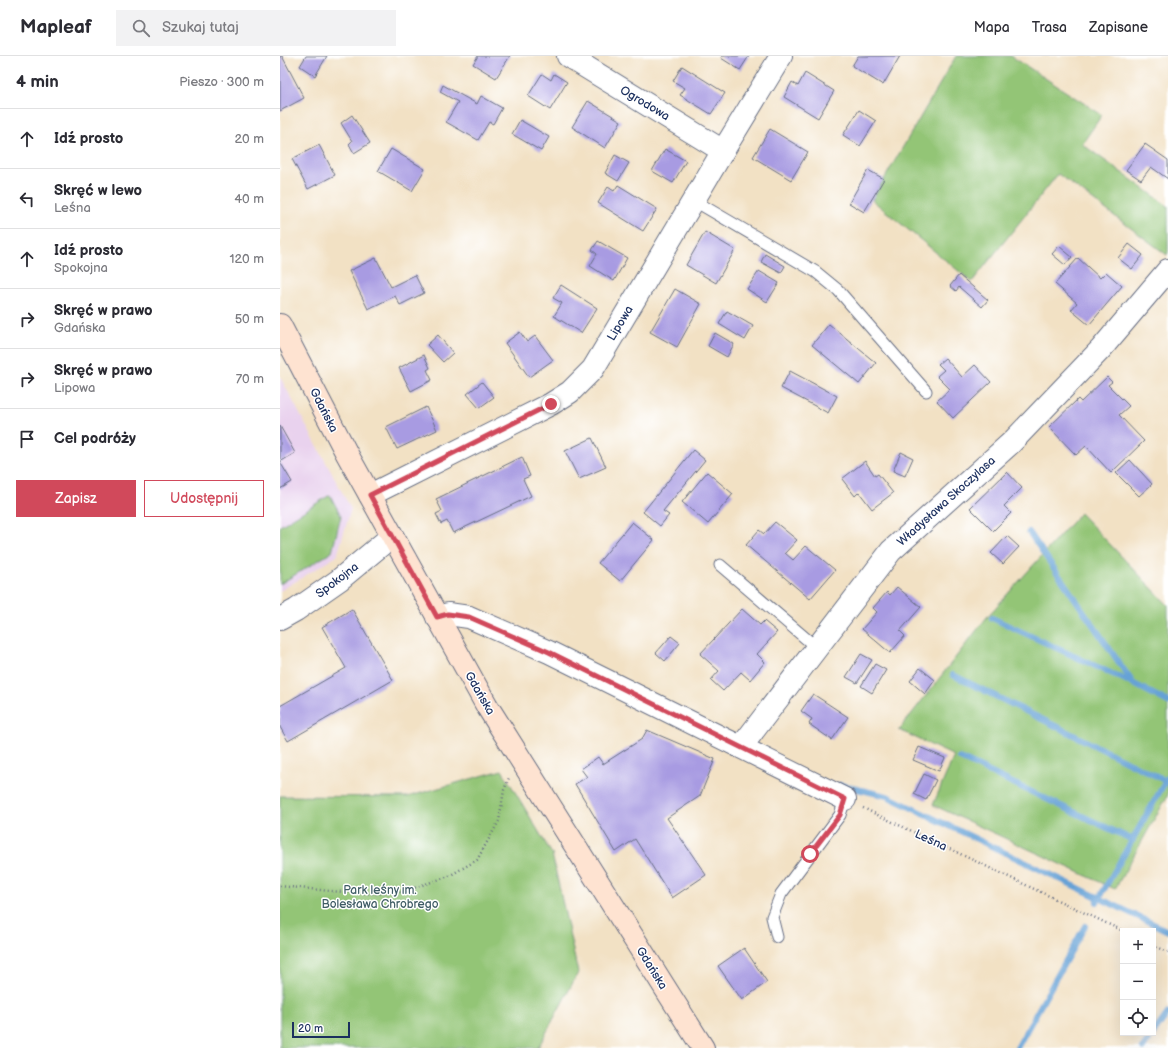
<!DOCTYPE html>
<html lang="pl">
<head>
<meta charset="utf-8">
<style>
	body { margin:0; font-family:"Balsamiq Sans",sans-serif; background:#f2f2f3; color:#2b2b33 }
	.controls { position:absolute; right:12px; bottom:12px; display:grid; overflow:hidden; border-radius:0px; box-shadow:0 4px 16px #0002 }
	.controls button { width:36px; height:36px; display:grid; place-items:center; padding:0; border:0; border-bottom:1px solid #e1e1e2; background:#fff; color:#2b2b33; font:20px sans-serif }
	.scale { position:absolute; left:12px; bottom:10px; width:58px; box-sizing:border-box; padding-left:4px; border:2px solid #1b2f5e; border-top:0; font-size:11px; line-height:14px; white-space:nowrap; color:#1b2f5e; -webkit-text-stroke:3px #fff; paint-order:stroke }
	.stop { position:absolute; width:12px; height:12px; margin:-9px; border:3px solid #d1495b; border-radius:50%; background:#fff }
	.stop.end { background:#d1495b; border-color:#fff; box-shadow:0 1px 4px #0008 }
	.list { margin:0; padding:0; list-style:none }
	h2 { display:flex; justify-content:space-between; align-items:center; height:52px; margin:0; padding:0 16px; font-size:17px }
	h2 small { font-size:13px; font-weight:400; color:#7c7c81 }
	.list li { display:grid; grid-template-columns:26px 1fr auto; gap:12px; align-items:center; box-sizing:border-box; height:60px; padding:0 16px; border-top:1px solid #e1e1e2 }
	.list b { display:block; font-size:15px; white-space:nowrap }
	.list p { margin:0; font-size:13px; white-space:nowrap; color:#7c7c81 }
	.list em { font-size:13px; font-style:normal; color:#7c7c81 }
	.actions { display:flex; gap:8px; padding:12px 16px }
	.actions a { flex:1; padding:9px 0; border:1px solid #d1495b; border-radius:0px; text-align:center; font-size:14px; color:#d1495b }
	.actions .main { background:#d1495b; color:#fff }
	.icon { flex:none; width:22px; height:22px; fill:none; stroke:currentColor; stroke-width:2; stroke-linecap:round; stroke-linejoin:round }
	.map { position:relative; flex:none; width:888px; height:992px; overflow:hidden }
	header { display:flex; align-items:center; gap:24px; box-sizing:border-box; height:56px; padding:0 20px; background:#fff; border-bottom:1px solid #e1e1e2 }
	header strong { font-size:19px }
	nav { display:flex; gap:22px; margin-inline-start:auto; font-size:14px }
	.search { width:280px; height:36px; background:#f2f2f3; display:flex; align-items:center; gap:10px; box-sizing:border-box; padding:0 14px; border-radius:0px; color:#7c7c81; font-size:15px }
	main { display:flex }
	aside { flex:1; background:#fff }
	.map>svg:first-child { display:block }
	.built { fill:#e9d2ee }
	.green { fill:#93c576; stroke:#577a6a }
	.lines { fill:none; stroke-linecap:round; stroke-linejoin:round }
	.stream { stroke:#66a2d6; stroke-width:6 }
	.building { fill:#a89be2 }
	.service-casing { stroke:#666d82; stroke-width:13 }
	.minor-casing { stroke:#666d82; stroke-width:24 }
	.secondary-casing { stroke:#666d82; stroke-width:24 }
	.path { stroke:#666d82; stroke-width:2.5; stroke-dasharray:1 3; stroke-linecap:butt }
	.service { stroke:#fff; stroke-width:11 }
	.minor { stroke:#fff; stroke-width:22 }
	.secondary { stroke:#fee3d1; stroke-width:22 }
	.route { stroke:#d1495b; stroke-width:5 }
	.labels { text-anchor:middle; stroke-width:3; stroke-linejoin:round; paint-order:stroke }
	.street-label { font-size:12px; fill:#1b2f5e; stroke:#fff }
	.park-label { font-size:12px; fill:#3f5c65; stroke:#fff }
</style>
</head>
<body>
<header>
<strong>Mapleaf</strong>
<div class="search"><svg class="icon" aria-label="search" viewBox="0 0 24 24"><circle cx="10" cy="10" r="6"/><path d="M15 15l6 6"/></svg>Szukaj tutaj</div>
<nav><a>Mapa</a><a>Trasa</a><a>Zapisane</a></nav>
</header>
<main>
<aside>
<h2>4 min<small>Pieszo · 300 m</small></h2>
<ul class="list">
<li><svg class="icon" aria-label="ahead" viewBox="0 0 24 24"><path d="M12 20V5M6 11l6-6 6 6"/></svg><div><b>Idź prosto</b></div><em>20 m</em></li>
<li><svg class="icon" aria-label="left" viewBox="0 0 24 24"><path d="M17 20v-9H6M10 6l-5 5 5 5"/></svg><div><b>Skręć w lewo</b><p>Leśna</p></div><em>40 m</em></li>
<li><svg class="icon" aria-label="ahead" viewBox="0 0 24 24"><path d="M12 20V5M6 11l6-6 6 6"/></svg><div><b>Idź prosto</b><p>Spokojna</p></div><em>120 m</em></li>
<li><svg class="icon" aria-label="right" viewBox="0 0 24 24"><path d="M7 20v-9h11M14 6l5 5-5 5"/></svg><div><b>Skręć w prawo</b><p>Gdańska</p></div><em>50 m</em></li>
<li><svg class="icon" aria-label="right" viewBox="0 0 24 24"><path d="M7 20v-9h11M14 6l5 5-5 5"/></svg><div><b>Skręć w prawo</b><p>Lipowa</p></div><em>70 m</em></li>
<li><svg class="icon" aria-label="arrive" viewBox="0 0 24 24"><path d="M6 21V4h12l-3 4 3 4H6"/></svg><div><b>Cel podróży</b></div></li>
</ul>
<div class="actions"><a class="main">Zapisz</a><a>Udostępnij</a></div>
</aside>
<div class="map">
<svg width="888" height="992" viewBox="0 0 888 992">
	<rect width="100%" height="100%" fill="#fff"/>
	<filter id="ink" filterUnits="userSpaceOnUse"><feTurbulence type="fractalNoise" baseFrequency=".025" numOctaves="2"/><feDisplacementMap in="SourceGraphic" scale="8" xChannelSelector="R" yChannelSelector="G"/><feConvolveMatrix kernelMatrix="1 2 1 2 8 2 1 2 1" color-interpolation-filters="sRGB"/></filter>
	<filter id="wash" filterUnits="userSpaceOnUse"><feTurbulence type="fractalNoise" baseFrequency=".012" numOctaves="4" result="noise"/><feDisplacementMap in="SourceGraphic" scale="16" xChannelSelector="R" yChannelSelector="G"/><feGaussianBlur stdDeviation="0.9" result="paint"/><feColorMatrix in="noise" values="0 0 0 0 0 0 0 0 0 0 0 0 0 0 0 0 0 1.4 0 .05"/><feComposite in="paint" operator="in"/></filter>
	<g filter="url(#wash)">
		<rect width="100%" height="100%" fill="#f2e1c4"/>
		<path class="built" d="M0,321l71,132 -14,47 -57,35z"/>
		<path class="green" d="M676,0h55l91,59 -20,29 86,62v46l-1,3 -109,-81 -86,108 -100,-82z
			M50,439l11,21 -9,36 -52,32v-58z
			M800,457l88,92v190l-53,94 -182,-84 21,-49 -55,-26 88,-113z
			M222,714l50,84 26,119 -40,75h-258v-252l127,1z"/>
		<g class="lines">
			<path class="stream" d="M749,476l104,151
				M712,562l142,66 34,18
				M673,619l213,106
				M680,702l173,82
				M560,729l47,11 281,135
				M817,846l71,-125
				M737,992l68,-122
				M863,992l25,-35"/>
		</g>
		<g id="blocks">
			<path class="building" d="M0,0h2l22,42 -24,13z
				M26,0h21l-12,20 -15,-10z
				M198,0h32l-14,22 -23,-14z
				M442,0h27l-9,14 -19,-12z
				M578,0h42l-17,29 -31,-19z
				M402,10l43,27 -14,21 -31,-19 5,-7 -12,-7z
				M525,17l29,18 -16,27 -34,-21 8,-15 6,4z
				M262,18l9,6 3,-6 13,8 -17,28 -22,-14z
				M163,29l34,19 4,-8 21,12 -9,16 -4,-2 -11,18 -32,-18 12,-20 -18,-10z
				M308,45l33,20 -16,27 -33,-21z
				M579,54l17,11 -16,25 -17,-11z
				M72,59l18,28 -16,10 -5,-9 3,-3 -11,-18z
				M240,64l29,17 -8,14 -29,-17z
				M490,73l38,23 -17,28 -38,-23z
				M865,88l23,16v19l-17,-12 -10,13 -15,-10z
				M39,89l16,30 -27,14 -16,-30z
				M111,93l34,20 -13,22 -34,-20z
				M385,93l21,12 -13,22 -21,-12z
				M335,99l14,8 -11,18 -13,-8z
				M588,114l16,9 -20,33 -15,-9z
				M338,129l39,24 -14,22 -45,-28 10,-16 6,4z
				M425,176l30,18 -19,33 -30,-18z
				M318,185l29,17 -13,23 -24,-15 7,-12 -5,-4z
				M849,188l14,11 -11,14 -14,-11z
				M779,190l13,11 -7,8 -13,-11z
				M485,198l20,12 -4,7 -20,-11z
				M96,202l15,29 24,-12 9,18 -24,12 -5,-9 -27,13 -19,-38z
				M798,202l22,20 6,-6 16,14 -33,39 -18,-15 6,-7 -22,-19z
				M479,215l20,12 -12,19 -20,-13z
				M679,219l29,25 -6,7 -23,-20 -3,4 -6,-5z
				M281,229l36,23 -16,25 -27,-17 8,-13 -9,-5z
				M395,233l26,15 -24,43 -27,-15z
				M447,255l26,15 -8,14 -26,-16z
				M549,268l47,39 -17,21 -47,-39z
				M240,276l7,10 8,-6 18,24 -24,17 -24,-34z
				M435,277l19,11 -7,13 -19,-11z
				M158,279l15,18 -10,9 -16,-17z
				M144,299l6,13 -3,2 5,10 -21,11 -12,-23z
				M665,302l17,19 13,-12 16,17 -38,36 -16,-17 13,-12 -13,-13 7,-6 -6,-6z
				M510,315l47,25 -9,17 -47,-25z
				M827,321l5,5 -4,3 21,21 -10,9 25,26 -33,32 -25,-27 -10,9 -27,-28 29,-28 3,3z
				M202,326l12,15 -15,11 -12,-14z
				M146,351l11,23 -40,19 -11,-22z
				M0,370l15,27 -15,9 12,20 -12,7z
				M312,382l14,29 -27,12 -14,-28z
				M413,394l12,10 -42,51 6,4 -9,11 -17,-14z
				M621,396l12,6 -8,18 -12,-5z
				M242,401l8,19 -7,3 8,17 -78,37 -6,-12 -6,3 -5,-10 6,-3 -6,-12z
				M850,404l22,24 -13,12 -23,-23z
				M585,405l10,15 3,-2 15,19 -21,16 -13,-17 -4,4 -13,-17z
				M427,416l26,22 -25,30 -26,-22z
				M727,416l15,16 -18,18 7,7 -18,18 -23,-23z
				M352,466l22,18 -34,41 -22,-18z
				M495,466l22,18 -12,13 8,7 13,-14 29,24 -25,29 -64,-54 13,-15 5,4z
				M727,480l12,11 -16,17 -12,-11z
				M617,531l24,20 -21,24 5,5 -15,17 -28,-24 15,-17 -4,-4 14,-16 3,3z
				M72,553l41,71 -105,61 -8,-14v-21l66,-38 -24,-41z
				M462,553l18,16 4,-4 13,11 -20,22 8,8 -15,18 -9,-8 -18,19 -12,-11 8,-9 -19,-17z
				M391,580l9,7 -15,18 -9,-8z
				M581,598l11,6 -15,23 -11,-6z
				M595,608l11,6 -14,23 -11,-7z
				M640,612l15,12 -10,14 -15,-13z
				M533,638l35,23 -16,23 -23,-16 3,-5 -11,-8z
				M367,674l68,29 -15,37 -33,22 39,57 -34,23 -37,-59 -19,13 -41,-68 12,-7 -6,-8 17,-12 5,7 39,-25z
				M639,691l26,11 -6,13 -26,-11z
				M644,718l12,6 -10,20 -12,-6z
				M464,892l23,34 -25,18 -24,-34z"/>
		</g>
	</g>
	<g filter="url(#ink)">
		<use href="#blocks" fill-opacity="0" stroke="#666d82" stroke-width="1"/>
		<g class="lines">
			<g class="service-casing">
				<path id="service" d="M413,144l123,72 22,18 88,101
					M440,509l97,83
					M497,881l-5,-20 9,-23 59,-79 5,-16"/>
			</g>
			<g class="minor-casing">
				<path id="minor" d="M288,0l155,95
					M90,439l181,-91 19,-12 23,-23 130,-218 58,-95
					M157,561l11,-3 21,3 80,35 296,147
					M0,563l16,-9 43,-30 53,-44
					M461,691l150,-196 121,-109 89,-93 67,-79"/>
			</g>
			<g class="secondary-casing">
				<path id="secondary" d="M0,269l67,129 140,252 216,342"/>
			</g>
			<path class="path" d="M583,752l260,123
				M0,830l50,5 45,3 27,-2 47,-16 28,-16 22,-39 5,-31 5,-12
				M873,889l15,7"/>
			<use href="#service" class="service"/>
			<use href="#minor" class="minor"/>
			<use href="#secondary" class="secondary"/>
		</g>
	</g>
	<g class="lines" filter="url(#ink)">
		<path class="route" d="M271,348l-181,91 67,122 11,-3 21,3 80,35 296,147 -5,16 -30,39"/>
	</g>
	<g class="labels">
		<g class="street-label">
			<text transform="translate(365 47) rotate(31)" y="4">Ogrodowa</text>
			<text transform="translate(340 267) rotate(-59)" y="4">Lipowa</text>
			<text transform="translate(44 354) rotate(63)" y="4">Gdańska</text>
			<text transform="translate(666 445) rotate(-42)" y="4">Władysława Skoczylasa</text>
			<text transform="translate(57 524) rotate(-37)" y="4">Spokojna</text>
			<text transform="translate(200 637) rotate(60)" y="4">Gdańska</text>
			<text transform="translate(651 784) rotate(25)" y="4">Leśna</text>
			<text transform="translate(372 912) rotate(58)" y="4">Gdańska</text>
		</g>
		<g class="park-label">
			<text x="100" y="838">Park leśny im.<tspan x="100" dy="14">Bolesława Chrobrego</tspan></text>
		</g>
	</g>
</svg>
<div class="controls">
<button>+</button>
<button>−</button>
<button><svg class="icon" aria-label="locate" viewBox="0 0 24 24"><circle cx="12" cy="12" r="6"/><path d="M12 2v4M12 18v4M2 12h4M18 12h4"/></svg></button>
</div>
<div class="scale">20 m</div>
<div class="stop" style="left:530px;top:798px"></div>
<div class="stop end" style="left:271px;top:348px"></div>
</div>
</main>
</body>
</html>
